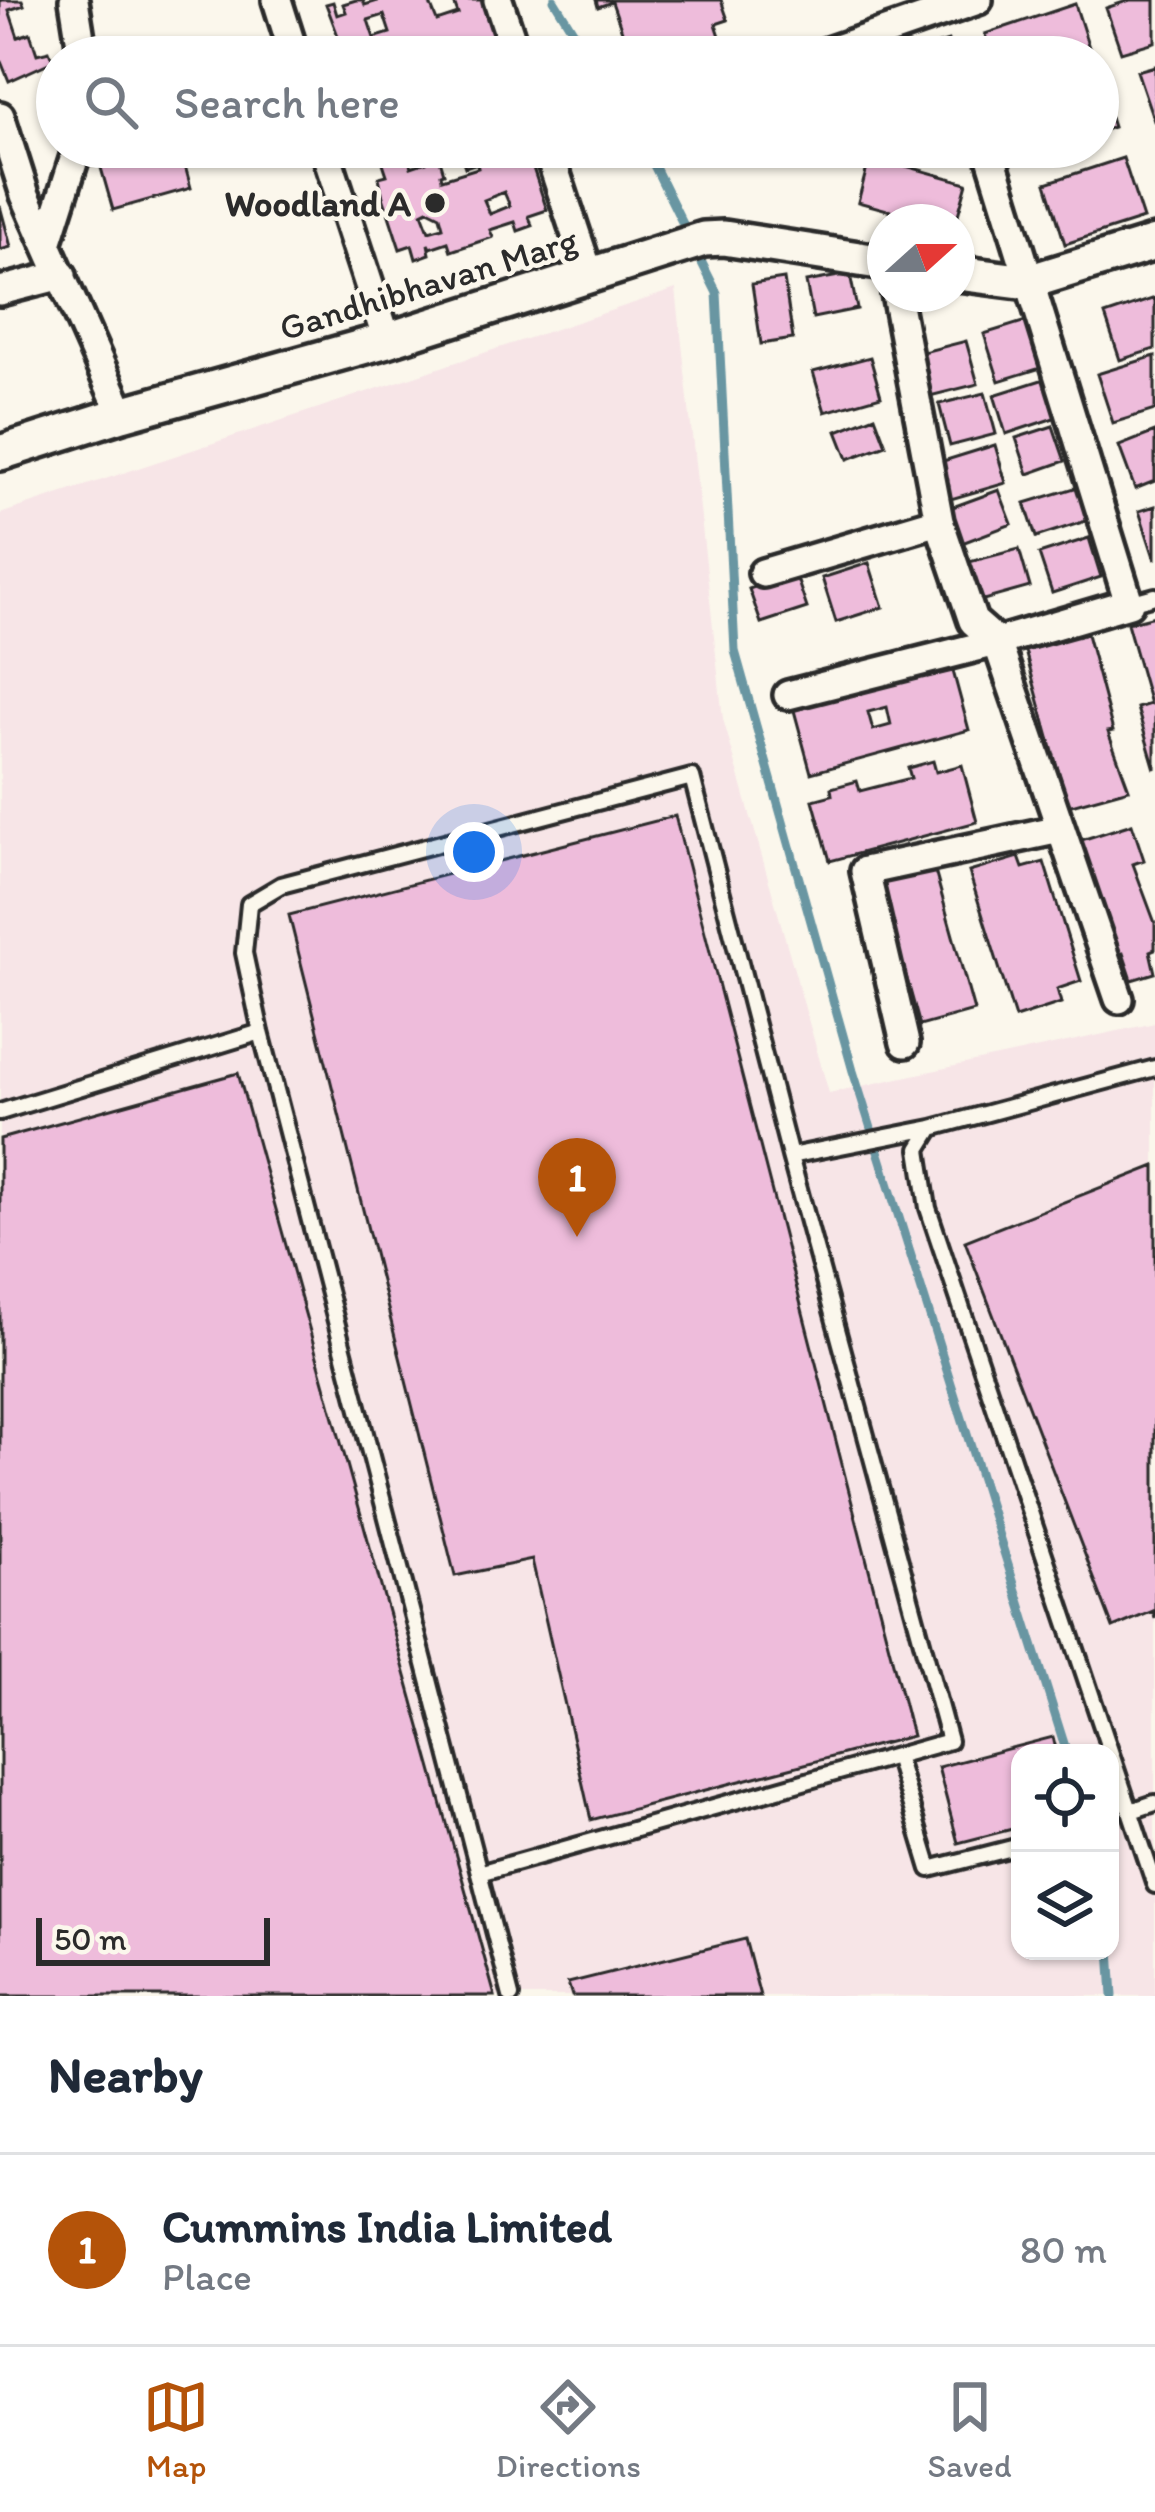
<!DOCTYPE html>
<html lang="en">
<head>
<meta charset="utf-8">
<style>
	body { margin:0; font-family:Itim,sans-serif; background:#f6f6f7; color:#1f2937 }
	.controls { position:absolute; right:36px; bottom:36px; display:grid; overflow:hidden; border-radius:24px; box-shadow:0 3px 9px #0004 }
	.controls button { width:108px; height:108px; display:grid; place-items:center; padding:0; border:0; border-bottom:3px solid #e0e1e3; background:#fff; color:#1f2937; font:60px sans-serif }
	.compass { position:absolute; left:867px; top:204px; width:108px; height:108px; border-radius:50%; background:#fff; box-shadow:0 3px 9px #0004; rotate:69deg }
	.scale { position:absolute; left:36px; bottom:30px; width:234px; box-sizing:border-box; padding-left:12px; border:6px solid #2b2b2b; border-top:0; font-size:33px; line-height:42px; white-space:nowrap; color:#2b2b2b; -webkit-text-stroke:9px #fbf7ec; paint-order:stroke }
	.you { position:absolute; left:474px; top:852px; width:42px; height:42px; margin:-30px; border:9px solid #fff; border-radius:50%; background:#1a73e8; box-shadow:0 0 0 18px #1a73e833 }
	.badge { display:grid; place-items:center; width:78px; height:78px; border-radius:50%; background:#b45309; color:#fff; font-size:39px; font-weight:700 }
	.pin { position:absolute; translate:-50% -99px; filter:drop-shadow(0 3px 6px #0008) }
	.pin::after { content:''; position:absolute; top:63px; width:42px; height:36px; background:inherit; clip-path:polygon(0 0,100% 0,50% 100%) }
	.list { margin:0; padding:0; list-style:none }
	h2 { display:flex; justify-content:space-between; align-items:center; height:156px; margin:0; padding:0 48px; font-size:51px }
	h2 small { font-size:39px; font-weight:400; color:#747a83 }
	.list li { display:grid; grid-template-columns:78px 1fr auto; gap:36px; align-items:center; box-sizing:border-box; height:192px; padding:0 48px; border-top:3px solid #e0e1e3 }
	.list b { display:block; font-size:45px; white-space:nowrap }
	.list p { margin:0; font-size:39px; white-space:nowrap; color:#747a83 }
	.list em { font-size:39px; font-style:normal; color:#747a83 }
	.icon { flex:none; width:66px; height:66px; fill:none; stroke:currentColor; stroke-width:2; stroke-linecap:round; stroke-linejoin:round }
	.map { position:relative; flex:none; width:1155px; height:1996px; overflow:hidden }
	.search { position:absolute; background:#fff; box-shadow:0 3px 9px #0004; left:36px; right:36px; top:36px; height:132px; display:flex; align-items:center; gap:30px; box-sizing:border-box; padding:0 42px; border-radius:66px; color:#747a83; font-size:45px }
	.sheet { height:348px; background:#fff }
	nav { display:flex; justify-content:space-around; align-items:center; box-sizing:border-box; height:168px; border-top:3px solid #e0e1e3; background:#fff; font-size:33px; color:#747a83 }
	nav a { display:grid; justify-items:center; gap:6px }
	nav .on { color:#b45309 }
	.map>svg:first-child { display:block }
	.built { fill:#f7e5e7; fill-rule:evenodd }
	.lines { fill:none; stroke-linecap:round; stroke-linejoin:round }
	.stream { stroke:#6996a2; stroke-width:9 }
	.building { fill:#eebcdb; stroke:#2b2b2b; stroke-width:3; fill-rule:evenodd }
	.service-casing { stroke:#2b2b2b; stroke-width:22 }
	.minor-casing { stroke:#2b2b2b; stroke-width:36 }
	.tertiary-casing { stroke:#2b2b2b; stroke-width:42 }
	.service { stroke:#fbf7ec; stroke-width:14 }
	.minor { stroke:#fbf7ec; stroke-width:27 }
	.tertiary { stroke:#fbf7ec; stroke-width:33 }
	.poi-dot { fill:#2b2b2b; stroke:#fbf7ec; stroke-width:4.5 }
	.labels { text-anchor:middle; stroke-width:9; stroke-linejoin:round; paint-order:stroke }
	.poi-label { font-size:36px; font-weight:bold; fill:#2b2b2b; stroke:#fbf7ec; text-anchor:end }
	.street-label { font-size:36px; fill:#2b2b2b; stroke:#fbf7ec }
</style>
</head>
<body>
<div class="map">
<svg width="1155" height="1996" viewBox="0 0 1155 1996">
	<rect width="100%" height="100%" fill="#fbf7ec"/>
	<filter id="ink" filterUnits="userSpaceOnUse"><feTurbulence type="fractalNoise" baseFrequency=".00833" numOctaves="2"/><feDisplacementMap in="SourceGraphic" scale="24" xChannelSelector="R" yChannelSelector="G"/><feConvolveMatrix kernelMatrix="1 2 1 2 8 2 1 2 1" color-interpolation-filters="sRGB"/></filter>
	<g filter="url(#ink)">
		<path class="built" d="M676,289l47,430 106,374 326,-70v973h-1155v-1482zM1020,1753h90v198h-90z"/>
		<g class="lines">
			<path class="stream" d="M554,0l35,57
				M645,147l43,87
				M695,249l22,44 18,358 118,420 214,682
				M1110,1949l3,47"/>
		</g>
		<path class="building" d="M0,0h22l2,5 -15,5 9,27 12,-4 7,21 12,-3 4,10 -44,20 -9,-22z
			M356,0h7l2,5 16,-5h59l-10,4 7,17 21,-7 -5,-14h33l17,49 -8,3 2,5h-151l-20,-53 7,-2 4,13 9,-3 -3,-8zM384,15l6,18 -16,5 -6,-18z
			M596,0h125l7,20 -12,4 5,15 6,-1 6,16 6,-2 1,5h-109l-19,-55 -14,5z
			M1130,0h25v42l-34,10 -15,-44z
			M1075,4l17,53h-100l-7,-23z
			M948,41l6,16h-58z
			M1155,66v55h-1l-17,-50z
			M1098,80l15,47 -15,5z
			M121,147h59l11,41 -78,22 -14,-49 24,-7z
			M235,147h34l-5,12 -13,4 -12,-6z
			M458,147h68l21,63 -18,6 3,10 -14,5 -3,-9 -25,8 3,7 -42,14 -3,-9 -18,6 -2,-4 2,10 -14,5 -4,-14 -12,4 -17,-52 -4,-20 8,-2 -6,-18 16,-6 3,9 8,-3 3,10 15,-5 -3,-8 14,-4 7,23 -3,1 1,5 36,-11 -1,-5 -12,4zM504,192l6,14 -20,8 -6,-14zM428,210l12,6 3,11 -14,4 -7,-18z
			M870,156l97,27 -11,39h-25l-73,-20z
			M1123,158l20,61 -78,25 -19,-61z
			M0,206l11,41 -11,3z
			M850,274l7,35 -44,9 -7,-36z
			M784,279l9,60 -32,5 -9,-60z
			M1155,298v51l-35,11 -15,-45z
			M1029,320l15,47 -45,14 -15,-47z
			M966,341l12,43 -48,12 -11,-43z
			M1155,356v54l-42,13 -16,-49z
			M870,357l11,39 -56,16 -12,-40z
			M1051,377l12,38 -57,19 -12,-39z
			M985,393l11,41 -46,12 -11,-42z
			M875,416l11,29 -38,14 -11,-28z
			M1053,426l12,35 -37,13 -12,-36z
			M1155,432v49l-20,8 -16,-43z
			M995,445l11,38 -55,16 -11,-37z
			M1081,486l11,33 -56,18 -11,-34z
			M999,490l13,34 -50,19 -12,-35z
			M1155,506v54l-16,-49z
			M1089,538l12,39 -49,16 -13,-39z
			M1019,549l11,38 -50,14 -11,-39z
			M869,563l14,44 -47,15 -14,-44z
			M795,573l12,35 -46,15 -12,-34z
			M1155,616v153l-18,-61 13,-4 -23,-81z
			M1087,634l26,97 -5,1 21,57 -61,17 -43,-155z
			M925,667l3,10 25,-6 16,59 -158,43 -19,-70zM887,707l4,18 -18,5 -5,-18z
			M933,761l3,11 26,-7 15,57 -147,39 -17,-61 19,-5 -1,-7 26,-7 3,10 51,-13 -3,-10z
			M675,816l237,920 -321,84 -59,-260 -77,16 -166,-661z
			M1132,824l12,36 -11,4 22,59v26l-5,2 5,22 -23,7 -9,-27 -15,4 -36,-114z
			M1019,857l4,11 21,-6 37,119 -24,8 4,14 -46,15 -46,-146z
			M933,864l41,147 -54,15 -41,-148z
			M238,1073l257,923h-495v-857z
			M1155,1166v453l-2,-8 -40,17 -148,-387z
			M1053,1737l4,16h-37v74l-62,16 -20,-76z
			M745,1939l15,57h-188l-4,-13z"/>
		<g class="lines">
			<g class="service-casing">
				<path id="service" d="M1129,603l26,-7
					M1155,1068l-223,60 -13,21 9,59 227,677
					M0,1112l261,-80
					M896,1756l34,113 90,-23
					M1131,1811l24,-8
					M479,1873l470,-132 -159,-585
					M511,1996l-250,-964 -17,-79 5,-49 32,-19 411,-108 98,379 142,-28"/>
			</g>
			<g class="minor-casing">
				<path id="minor" d="M74,0l9,57
					M277,0l18,57
					M498,0l19,57
					M813,57l165,-57
					M0,116l25,79 97,219
					M324,147l63,193
					M547,147l42,127
					M48,241l30,-94
					M0,291l62,-16
					M896,294l43,227 34,100 24,21 122,357
					M763,573l176,-52
					M788,695l209,-53 132,-39 -141,-456
					M905,1043l-40,-172 195,-42"/>
			</g>
			<g class="tertiary-casing">
				<path id="tertiary" d="M957,273l71,9 127,-39
					M0,453l122,-39 265,-74 317,-101 20,-1 161,25"/>
			</g>
			<use href="#service" class="service"/>
			<use href="#minor" class="minor"/>
			<use href="#tertiary" class="tertiary"/>
		</g>
	</g>
	<circle class="poi-dot" cx="435" cy="203" r="12"/>
	<g class="labels">
		<g class="poi-label">
			<text x="411" y="216">Woodland A</text>
		</g>
		<g class="street-label">
			<text transform="translate(428 283) rotate(-17)" y="13">Gandhibhavan Marg</text>
		</g>
	</g>
</svg>
<div class="controls">
<button><svg class="icon" aria-label="locate" viewBox="0 0 24 24"><circle cx="12" cy="12" r="6"/><path d="M12 2v4M12 18v4M2 12h4M18 12h4"/></svg></button>
<button><svg class="icon" aria-label="layers" viewBox="0 0 24 24"><path d="M12 4l9 5-9 5-9-5zM3 14l9 5 9-5"/></svg></button>
</div>
<svg class="compass" viewBox="-18 -18 36 36"><path d="M0-13l5 13h-10z" fill="#e53935"/><path d="M0 13l5-13h-10z" fill="#747a83"/></svg>
<div class="scale">50 m</div>
<div class="you"></div>
<div class="pin badge" style="left:577px;top:1237px">1</div>
<div class="search"><svg class="icon" aria-label="search" viewBox="0 0 24 24"><circle cx="10" cy="10" r="6"/><path d="M15 15l6 6"/></svg>Search here</div>
</div>
<section class="sheet">
<h2>Nearby<small></small></h2>
<ul class="list">
<li><span class="badge">1</span><div><b>Cummins India Limited</b><p>Place</p></div><em>80 m</em></li>
</ul>
</section>
<nav>
<a class="on"><svg class="icon" aria-label="map" viewBox="0 0 24 24"><path d="M3 6l6-2 6 2 6-2v14l-6 2-6-2-6 2zM9 4v14M15 6v14"/></svg>Map</a>
<a><svg class="icon" aria-label="directions" viewBox="0 0 24 24"><path d="M12 3l9 9-9 9-9-9zM9 14v-3h6M13 9l2 2-2 2"/></svg>Directions</a>
<a><svg class="icon" aria-label="saved" viewBox="0 0 24 24"><path d="M7 4h10v16l-5-4-5 4z"/></svg>Saved</a>
</nav>
</body>
</html>
